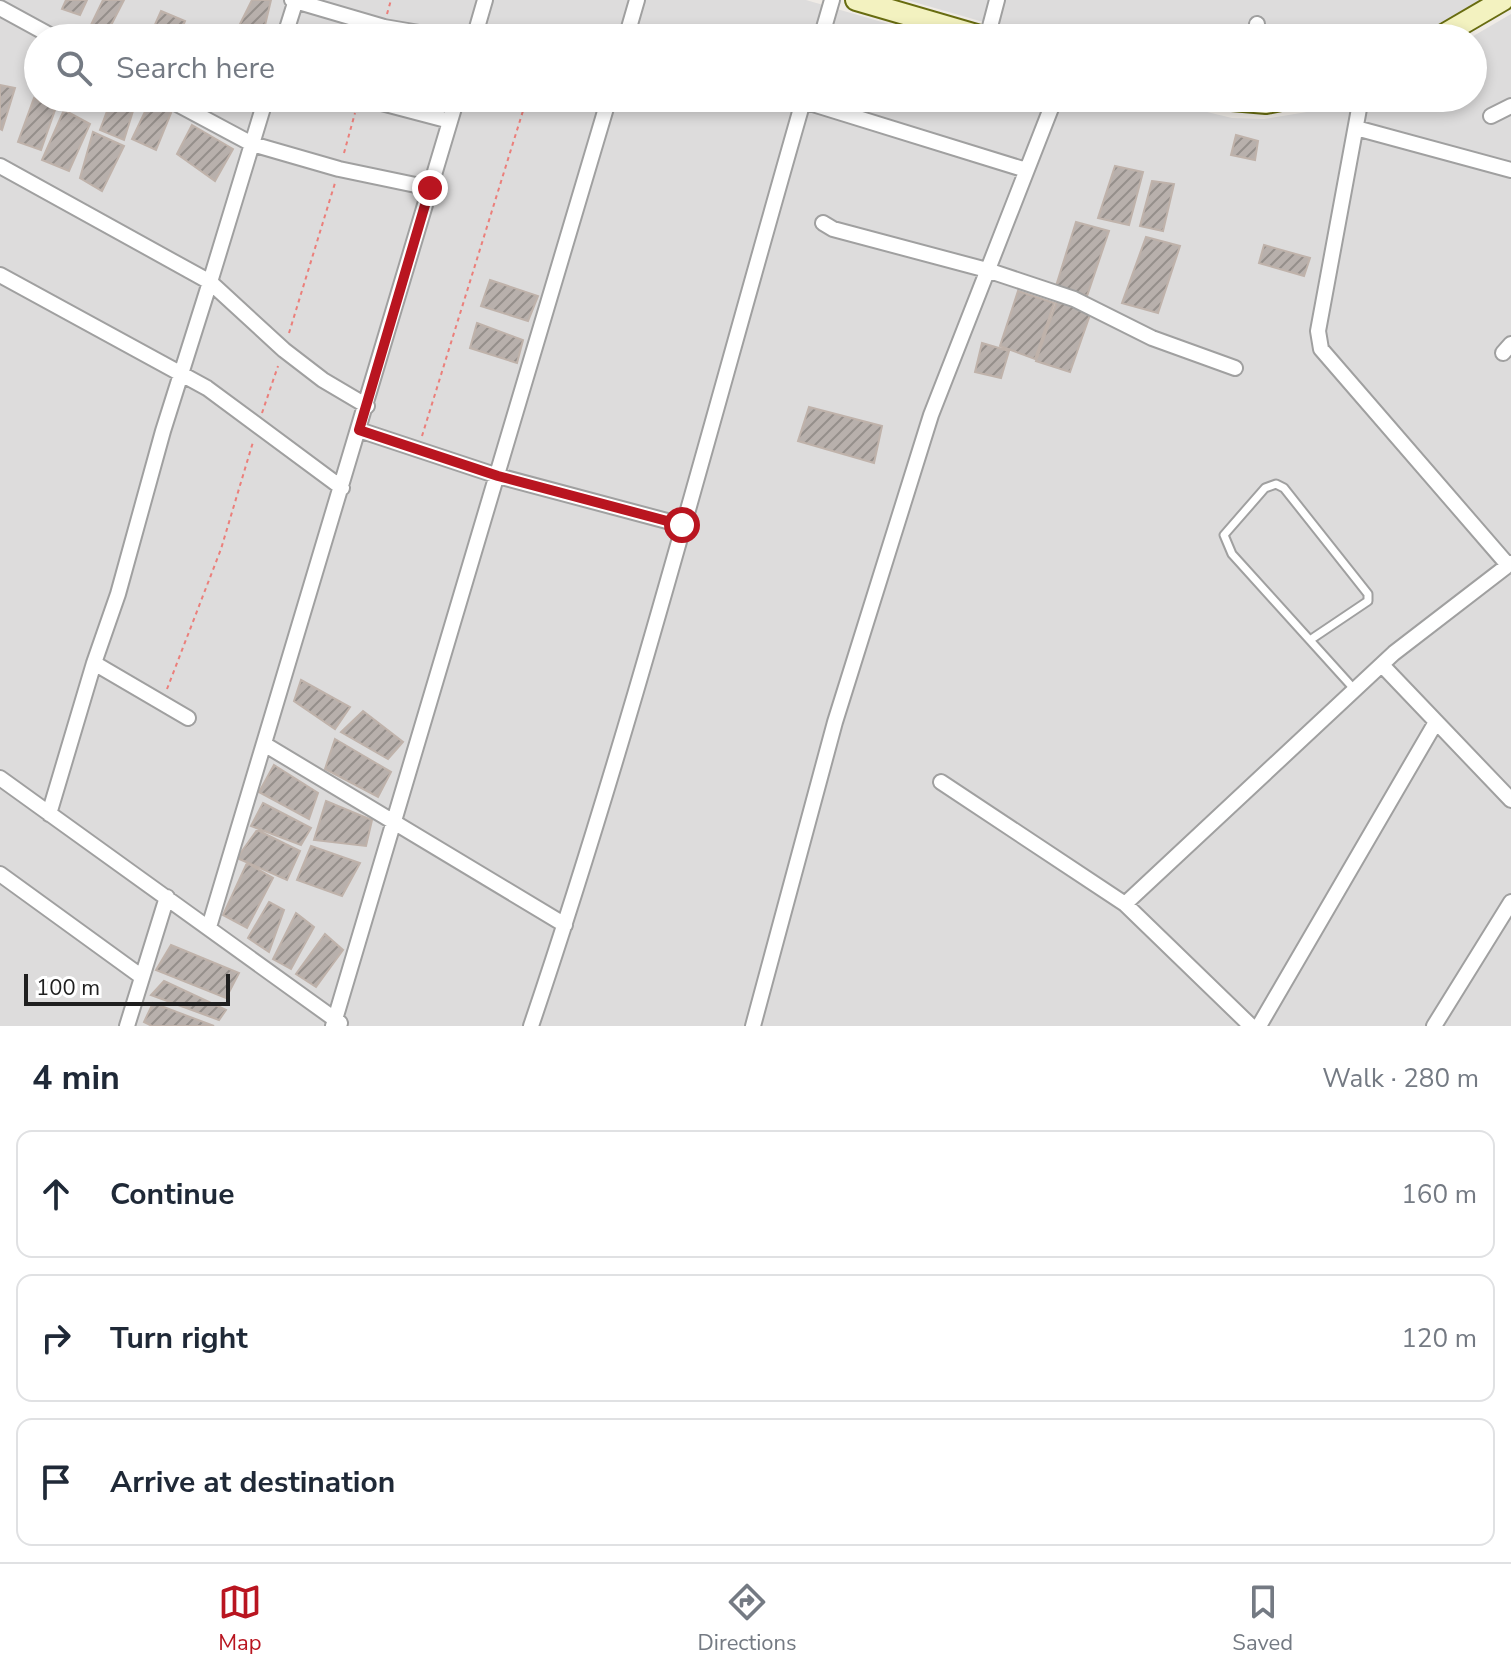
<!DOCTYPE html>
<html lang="en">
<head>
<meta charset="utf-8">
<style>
	body { margin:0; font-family:"Nunito Sans",sans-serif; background:#f6f6f7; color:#1f2937 }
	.scale { position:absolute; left:24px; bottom:20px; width:206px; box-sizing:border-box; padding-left:8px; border:4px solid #1f1f1f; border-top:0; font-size:22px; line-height:28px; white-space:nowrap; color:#1f1f1f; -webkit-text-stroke:6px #fff; paint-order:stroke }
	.stop { position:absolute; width:24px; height:24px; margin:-18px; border:6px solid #b91520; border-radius:50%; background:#fff }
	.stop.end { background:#b91520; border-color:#fff; box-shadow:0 2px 8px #0008 }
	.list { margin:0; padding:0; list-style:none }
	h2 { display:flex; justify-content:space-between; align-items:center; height:104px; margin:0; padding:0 32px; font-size:34px }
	h2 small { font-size:26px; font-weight:400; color:#747a83 }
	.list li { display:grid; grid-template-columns:52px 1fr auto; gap:24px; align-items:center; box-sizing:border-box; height:128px; margin:0 16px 16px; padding:0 16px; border:2px solid #e0e1e3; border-radius:16px }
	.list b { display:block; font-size:30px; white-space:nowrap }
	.list em { font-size:26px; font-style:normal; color:#747a83 }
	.icon { flex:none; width:44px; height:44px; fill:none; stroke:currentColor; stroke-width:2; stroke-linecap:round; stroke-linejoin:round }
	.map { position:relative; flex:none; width:1511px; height:1026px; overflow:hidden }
	.search { position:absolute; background:#fff; box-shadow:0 4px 12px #0003; left:24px; right:24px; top:24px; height:88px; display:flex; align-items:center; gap:20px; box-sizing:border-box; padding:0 28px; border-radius:44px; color:#747a83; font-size:30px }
	.sheet { height:536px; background:#fff }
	nav { display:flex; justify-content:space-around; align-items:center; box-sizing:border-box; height:112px; border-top:2px solid #e0e1e3; background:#fff; font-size:22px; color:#747a83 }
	nav a { display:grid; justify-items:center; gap:4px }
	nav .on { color:#b91520 }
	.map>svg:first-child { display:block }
	.residential { fill:#dddcdc }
	.building { fill:url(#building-hatch); stroke:#bfb2aa; stroke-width:2 }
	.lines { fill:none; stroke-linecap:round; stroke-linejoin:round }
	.lane-casing { stroke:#a0a0a0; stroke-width:11 }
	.street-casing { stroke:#a0a0a0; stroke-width:18 }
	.secondary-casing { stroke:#686c10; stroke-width:24 }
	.path { stroke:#eb7f7b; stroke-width:2; stroke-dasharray:4 4; stroke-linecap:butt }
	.lane { stroke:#fff; stroke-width:7 }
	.street { stroke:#fff; stroke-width:14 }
	.secondary { stroke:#f3f2c0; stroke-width:20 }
	.route { stroke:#b91520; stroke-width:10 }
</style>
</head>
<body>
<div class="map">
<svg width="1511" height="1026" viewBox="0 0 1511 1026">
	<defs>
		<pattern id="building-hatch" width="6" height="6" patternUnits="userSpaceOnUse" patternTransform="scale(2)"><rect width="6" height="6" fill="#b8b0ac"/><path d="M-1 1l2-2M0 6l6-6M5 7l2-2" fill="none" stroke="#958f8b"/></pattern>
	</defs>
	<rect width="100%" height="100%" fill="#efebe6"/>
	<path class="residential" d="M0,0h806l131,38h-899v60h1111l83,20 32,1 43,-7 44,-14h122v-60h-3l41,-24v1012h-1511z
		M907,0h572l-61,38h-379z"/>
	<path class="building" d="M66,0h21l-7,15 -18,-6z
		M103,0h21l-17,33 -17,-6z
		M252,0h19l-9,38h-29z
		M161,11l24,10 -7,17h-29z
		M0,85l15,3 -13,42 -2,-1z
		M34,98l21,12 -14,40 -23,-8z
		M112,98h25l-13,42 -24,-10z
		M151,99l22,9 -17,42 -24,-11z
		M64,110l26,14 -21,47 -27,-11z
		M192,125l41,24 -18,32 -38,-27z
		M93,132l31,14 -22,45 -22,-13z
		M1236,135l22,6 -3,19 -24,-5z
		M1115,166l28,6 -14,53 -31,-7z
		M1152,181l22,3 -11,47 -23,-5z
		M1076,222l33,9 -22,65 -31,-10z
		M1146,237l34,9 -22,67 -36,-10z
		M1264,245l46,13 -6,18 -45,-13z
		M490,280l48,16 -10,25 -47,-15z
		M1018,291l36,12 -19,56 -35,-13z
		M1057,301l34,11 -21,60 -34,-11z
		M477,323l46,17 -6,23 -47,-15z
		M982,343l27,8 -8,27 -26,-6z
		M809,407l73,19 -8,37 -76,-22z
		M301,680l49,27 -15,22 -41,-28z
		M363,711l40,31 -15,17 -47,-27z
		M335,739l56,33 -13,25 -53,-28z
		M274,765l44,28 -9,26 -50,-27z
		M326,801l46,19 -6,26 -52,-6z
		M263,803l48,25 -10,17 -50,-19z
		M257,830l43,21 -13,29 -50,-22z
		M311,846l49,17 -18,33 -45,-16z
		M247,863l26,15 -26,50 -24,-13z
		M269,902l15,8 -15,42 -21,-14z
		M296,913l18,14 -23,42 -18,-10z
		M325,934l18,16 -27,37 -20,-13z
		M171,945l68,28 -13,25 -70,-28z
		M164,981l62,29 -7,10 -68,-25z
		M153,1003l61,23h-62l-8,-4z"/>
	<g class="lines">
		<g class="lane-casing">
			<path id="lane" d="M1310,640l58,-39v-7l-84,-106 -8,-4 -11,4 -41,47 8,19 123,136"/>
		</g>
		<g class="street-casing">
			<path id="street" d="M292,0l92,27 65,11
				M0,8l55,30
				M284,38l12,-38
				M474,38l11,-38
				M626,38l11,-38
				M821,38l11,-38
				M987,38l10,-38
				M1255,38l2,-14
				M166,98l86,46 87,25 91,19
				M266,98l-56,184 74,68 39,30 44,26
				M342,98l32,3 76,20
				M1361,98l-43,233 3,18 187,216
				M803,101l223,69
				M1491,116l20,-10
				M1356,128l155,42
				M0,166l210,116 -47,149 -45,163 -24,69 -45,151
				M823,223l10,6 154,41 87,29 78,39 83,30
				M0,275l207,113 135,100
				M1503,353l8,-9
				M359,430l139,46 184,49
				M94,663l94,55
				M1382,665l129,135
				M264,744l301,181
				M0,778l340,245
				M941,782l184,122 126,122
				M0,874l142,103
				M1125,904l269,-251 117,-90
				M209,927l248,-829
				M127,1026l40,-129
				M333,1026l276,-928
				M531,1026c103,-304 184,-619 273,-928
				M753,1026l82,-304 96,-307 124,-317
				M1259,1026l177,-304
				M1434,1026l77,-124"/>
		</g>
		<g class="secondary-casing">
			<path id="secondary" d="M856,0l131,38
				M1438,38l65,-38
				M1209,98l57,5 25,-5"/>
		</g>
		<path class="path" d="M387,14l4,-14
			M546,38l2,-6
			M344,153l11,-40
			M289,333l46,-150
			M262,413l16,-47
			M422,436l105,-338
			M167,689l54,-140 32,-107"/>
		<use href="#lane" class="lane"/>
		<use href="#street" class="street"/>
		<use href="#secondary" class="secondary"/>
	</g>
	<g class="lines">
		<path class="route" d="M430,188l-71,242 139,46 184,49"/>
	</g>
</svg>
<div class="scale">100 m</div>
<div class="stop" style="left:682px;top:525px"></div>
<div class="stop end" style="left:430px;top:188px"></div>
<div class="search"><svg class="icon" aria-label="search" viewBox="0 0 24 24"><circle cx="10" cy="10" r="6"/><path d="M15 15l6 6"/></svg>Search here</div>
</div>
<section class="sheet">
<h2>4 min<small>Walk · 280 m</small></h2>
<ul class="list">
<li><svg class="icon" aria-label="ahead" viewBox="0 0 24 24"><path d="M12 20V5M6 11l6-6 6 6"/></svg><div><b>Continue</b></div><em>160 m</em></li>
<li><svg class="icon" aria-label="right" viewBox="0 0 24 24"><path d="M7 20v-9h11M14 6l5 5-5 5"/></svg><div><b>Turn right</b></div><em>120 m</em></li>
<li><svg class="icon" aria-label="arrive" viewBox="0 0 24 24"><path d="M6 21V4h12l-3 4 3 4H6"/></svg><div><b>Arrive at destination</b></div></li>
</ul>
</section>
<nav>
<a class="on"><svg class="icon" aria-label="map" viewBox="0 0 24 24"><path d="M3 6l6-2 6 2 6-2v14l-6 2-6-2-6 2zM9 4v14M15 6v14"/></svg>Map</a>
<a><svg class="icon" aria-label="directions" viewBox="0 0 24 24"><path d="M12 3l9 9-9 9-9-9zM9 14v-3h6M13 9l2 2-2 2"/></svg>Directions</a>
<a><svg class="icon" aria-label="saved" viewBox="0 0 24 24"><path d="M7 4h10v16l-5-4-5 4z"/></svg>Saved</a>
</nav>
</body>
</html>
